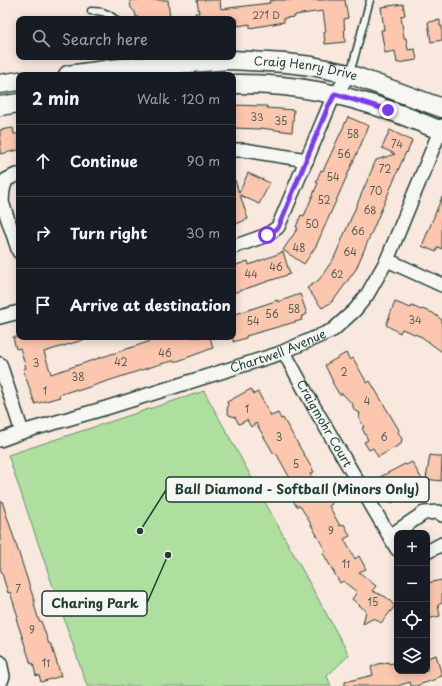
<!DOCTYPE html>
<html lang="en">
<head>
<meta charset="utf-8">
<style>
	body { margin:0; font-family:"Playpen Sans",sans-serif; background:#20242c; color:#f1f3f6 }
	.controls { position:absolute; right:12px; bottom:12px; display:grid; overflow:hidden; border-radius:8px; box-shadow:0 2px 10px #0003 }
	.controls button { width:36px; height:36px; display:grid; place-items:center; padding:0; border:0; border-bottom:1px solid #363941; background:#171b24; color:#f1f3f6; font:20px sans-serif }
	.stop { position:absolute; width:12px; height:12px; margin:-9px; border:3px solid #7c3aed; border-radius:50%; background:#fff }
	.stop.end { background:#7c3aed; border-color:#fff; box-shadow:0 1px 4px #0008 }
	.list { margin:0; padding:0; list-style:none }
	h2 { display:flex; justify-content:space-between; align-items:center; height:52px; margin:0; padding:0 16px; font-size:17px }
	h2 small { font-size:13px; font-weight:400; color:#9ea1a6 }
	.list li { display:grid; grid-template-columns:26px 1fr auto; gap:12px; align-items:center; box-sizing:border-box; height:72px; padding:0 16px; border-top:1px solid #363941 }
	.list b { display:block; font-size:15px; white-space:nowrap }
	.list em { font-size:13px; font-style:normal; color:#9ea1a6 }
	.icon { flex:none; width:22px; height:22px; fill:none; stroke:currentColor; stroke-width:2; stroke-linecap:round; stroke-linejoin:round }
	.map { position:relative; flex:none; width:442px; height:686px; overflow:hidden }
	.search { position:absolute; background:#171b24; box-shadow:0 2px 10px #0003; left:16px; top:16px; width:220px; height:44px; display:flex; align-items:center; gap:10px; box-sizing:border-box; padding:0 14px; border-radius:8px; color:#9ea1a6; font-size:15px }
	.panel { position:absolute; background:#171b24; box-shadow:0 2px 10px #0003; left:16px; top:72px; width:220px; height:268px; border-radius:8px }
	.map>svg:first-child { display:block }
	.green { fill:#afdf9f; stroke:#678e6a }
	.building { fill:#fcc7ae; stroke:#1f3d34 }
	.lines { fill:none; stroke-linecap:round; stroke-linejoin:round }
	.lane-casing { stroke:#1f3d34; stroke-width:9 }
	.street-casing { stroke:#1f3d34; stroke-width:16 }
	.secondary-casing { stroke:#1f3d34; stroke-width:21 }
	.lane { stroke:#f6f6f2; stroke-width:6 }
	.street { stroke:#f6f6f2; stroke-width:13 }
	.secondary { stroke:#f6f6f2; stroke-width:18 }
	.route { stroke:#7c3aed; stroke-width:5 }
	.labels { text-anchor:middle; stroke-width:3; stroke-linejoin:round; paint-order:stroke }
	.number-label { font-size:10px; fill:#566052 }
	.street-label { font-size:12px; fill:#1f3d34; stroke:#f6f6f2 }
	.leader { fill:none; stroke:#1f3d34; stroke-width:1.5 }
	.callout-dot { fill:#1f3d34; stroke:#f6f6f2; stroke-width:1.5 }
	.callout { fill:#f6f6f2; stroke:#1f3d34; stroke-width:1.5 }
	.callout-label { font-size:13px; text-anchor:middle; font-weight:bold; fill:#1f3d34 }
</style>
</head>
<body>
<div class="map">
<svg width="442" height="686" viewBox="0 0 442 686">
	<rect width="100%" height="100%" fill="#f8e8de"/>
	<filter id="ink" filterUnits="userSpaceOnUse"><feTurbulence type="fractalNoise" baseFrequency=".025" numOctaves="2"/><feDisplacementMap in="SourceGraphic" scale="8" xChannelSelector="R" yChannelSelector="G"/><feConvolveMatrix kernelMatrix="1 2 1 2 8 2 1 2 1" color-interpolation-filters="sRGB"/></filter>
	<g filter="url(#ink)">
		<path class="green" d="M204,391l145,264 -22,21 4,10h-244l-79,-231z"/>
		<path class="building" d="M130,0h38l2,19h-32v-2h-2l-1,-5 -4,-4z
			M197,0h23l1,9 49,-6 -1,-2 8,-1h68l3,18 -4,1 1,23 -20,2 -1,-12h2l-3,-21 -28,4v2l-11,1v4l-34,6v-4l-12,2 -1,-7h-41l-1,-6h4z
			M403,4l2,11 -4,1 3,22h2l2,12 7,-1 2,11 -20,3 -2,-12 -10,2 -4,-23h3l-3,-23z
			M440,20v6h2v14l-11,2 -3,-20z
			M233,105l29,1h5v2l27,2 -2,22 -32,-4v1l-27,-1z
			M348,117l21,9 -53,120 -12,18 -21,-14 15,-22 -2,-1 5,-12 3,1 14,-33 -2,-1 5,-12 2,1z
			M13,128l1,6h5v16l-19,4v-24z
			M390,130l22,11 -5,12 -1,-1 -50,117 -20,28 -4,3 1,1 -11,7 -15,-20 12,-8 15,-22 42,-98 19,-6 -13,-6z
			M248,173l22,10 -11,21 -19,-9 8,24 -12,5 -3,-8v-36h2l4,13z
			M442,197v52l-4,-2 -2,5 -14,-6z
			M283,252l7,22 -57,19v-25l3,-1v-2l12,-4 1,4z
			M300,294l7,20 -6,3 1,3 -56,16v2l-13,4v-27l45,-15v2z
			M395,302l16,6 1,-2 9,4 1,-1 11,4 9,7v32l-20,-15 -20,-8 -2,4 -14,-8z
			M13,337h72l1,2 -42,13 7,22 112,-37h47l3,11 -35,13h-5l-16,4 -80,26v-2l-18,6 1,2 -25,7 -12,-35 3,-1 -6,-20 -4,1z
			M346,353l4,7 3,-2 14,25 3,-2 29,49 -1,2 4,7 -1,5 -23,13 -5,-9 -4,2 -5,-8 4,-2 -6,-12 2,-1 -5,-9 1,-5 -5,-2 -2,-4v-2l-10,-11h-4l-7,-12h1l-8,-17z
			M251,389l3,5 4,-2 13,24 7,-3 3,6 2,-1 31,54 -4,2 12,21 3,-2 7,11 -3,2 11,20 4,-2 6,12 -6,3 11,20 4,-3 7,13 -7,3 17,14 -4,5 14,6 9,9 -14,17 -7,-5 -11,6 3,-13 -14,-12 5,-7 -14,-11 -3,2 -17,-30 3,-1 -19,-35 -7,-11h-4l-3,-6 1,-4 -3,-6 4,-3 -19,-34 -2,1 -18,-31 -5,4 -4,-7 -8,4 -4,-7 -6,-2 -2,-4 1,-6 -1,-3z
			M430,455l12,2 -1,24 -15,-2z
			M412,462l12,21 -32,20 -14,-25 27,-14 1,1z
			M2,501l33,102 -1,1 5,17h2l8,23h2l10,32 -20,6 -2,-7 -3,1 -3,-13 -2,1 -15,-46 2,-1 -8,-25 -2,1 -8,-26v-65z
			M442,580v23l-4,2 2,11 -13,3v-36z
			M436,655l6,21 -6,2v1l-20,7h-5l-1,-4 -13,4h-52v-4l28,-7 -2,-8 10,-4v1l7,-2 1,2 8,-2v9h30v-13z"/>
		<g class="lines">
			<g class="lane-casing">
				<path id="lane" d="M91,11c10,0 16,1 24,8
					M349,73l4,-10 17,-63"/>
			</g>
			<g class="street-casing">
				<g id="street">
					<path d="M233,150h11l63,10"/>
					<path d="M19,175h-3l-10,5 -3,10 -1,12 17,50"/>
					<path d="M233,247l34,-12 11,-8 53,-125 18,-28"/>
					<path d="M387,260l55,25"/>
					<path d="M0,317l19,-5"/>
					<path id="s1" d="M284,352l30,55 83,142"/>
					<path d="M0,364l22,68"/>
					<path id="s2" d="M0,440l22,-8 84,-24 172,-54 55,-24 22,-20 12,-15 20,-35 55,-134"/>
					<path d="M390,536l34,-23 15,-1 3,3"/>
					<path d="M427,552l15,-8"/>
					<path d="M0,662l3,14 -3,8"/>
				</g>
			</g>
			<g class="secondary-casing">
				<g id="secondary">
					<path id="s3" d="M68,75l52,-7 111,-8 55,3 26,3 37,8 93,34"/>
					<path d="M0,84l19,-3"/>
					<path d="M233,84c55,-1 104,8 155,26 18,6 36,14 54,21"/>
					<path d="M0,106l19,-3"/>
				</g>
			</g>
			<use href="#lane" class="lane"/>
			<use href="#street" class="street"/>
			<use href="#secondary" class="secondary"/>
		</g>
	</g>
	<g class="lines" filter="url(#ink)">
		<path class="route" d="M267,235l11,-7 50,-121 7,-13 53,16"/>
	</g>
	<g class="labels">
		<g class="number-label">
			<text x="266" y="19">271 D</text>
			<text x="257" y="121">33</text>
			<text x="281" y="125">35</text>
			<text x="353" y="138">58</text>
			<text x="397" y="148">74</text>
			<text x="344" y="158">56</text>
			<text x="385" y="173">72</text>
			<text x="333" y="181">54</text>
			<text x="376" y="195">70</text>
			<text x="324" y="204">52</text>
			<text x="370" y="214">68</text>
			<text x="312" y="228">50</text>
			<text x="358" y="235">66</text>
			<text x="299" y="252">48</text>
			<text x="350" y="256">64</text>
			<text x="276" y="271">46</text>
			<text x="251" y="278">44</text>
			<text x="337" y="278">62</text>
			<text x="294" y="313">58</text>
			<text x="272" y="318">56</text>
			<text x="415" y="324">34</text>
			<text x="253" y="325">54</text>
			<text x="165" y="357">46</text>
			<text x="121" y="366">42</text>
			<text x="36" y="367">3</text>
			<text x="344" y="376">2</text>
			<text x="78" y="381">38</text>
			<text x="45" y="395">1</text>
			<text x="367" y="405">4</text>
			<text x="247" y="413">1</text>
			<text x="279" y="441">3</text>
			<text x="384" y="441">6</text>
			<text x="296" y="468">5</text>
			<text x="331" y="535">9</text>
			<text x="346" y="568">11</text>
			<text x="18" y="593">7</text>
			<text x="373" y="606">15</text>
			<text x="32" y="634">9</text>
			<text x="46" y="667">11</text>
		</g>
		<g class="street-label">
			<text dy="4" stroke="none"><textPath href="#s3" startOffset="239">Craig Henry Drive</textPath></text>
			<text dy="4" stroke="none"><textPath href="#s2" startOffset="292">Chartwell Avenue</textPath></text>
			<text dy="4" stroke="none"><textPath href="#s1" startOffset="82">Craigmohr Court</textPath></text>
		</g>
	</g>
	<path class="leader" d="M140 531L166 490M168 555L147 603"/>
	<g class="callout-dot">
		<circle cx="140" cy="531" r="4"/>
		<circle cx="168" cy="555" r="4"/>
	</g>
	<g class="callout">
		<rect x="166" y="477" width="263" height="25" rx="4"/>
		<rect x="42" y="591" width="105" height="25" rx="4"/>
	</g>
	<g class="callout-label">
		<text x="297" y="494">Ball Diamond - Softball (Minors Only)</text>
		<text x="95" y="608">Charing Park</text>
	</g>
</svg>
<div class="controls">
<button>+</button>
<button>−</button>
<button><svg class="icon" aria-label="locate" viewBox="0 0 24 24"><circle cx="12" cy="12" r="6"/><path d="M12 2v4M12 18v4M2 12h4M18 12h4"/></svg></button>
<button><svg class="icon" aria-label="layers" viewBox="0 0 24 24"><path d="M12 4l9 5-9 5-9-5zM3 14l9 5 9-5"/></svg></button>
</div>
<div class="stop" style="left:267px;top:235px"></div>
<div class="stop end" style="left:388px;top:110px"></div>
<div class="search"><svg class="icon" aria-label="search" viewBox="0 0 24 24"><circle cx="10" cy="10" r="6"/><path d="M15 15l6 6"/></svg>Search here</div>
<section class="panel">
<h2>2 min<small>Walk · 120 m</small></h2>
<ul class="list">
<li><svg class="icon" aria-label="ahead" viewBox="0 0 24 24"><path d="M12 20V5M6 11l6-6 6 6"/></svg><div><b>Continue</b></div><em>90 m</em></li>
<li><svg class="icon" aria-label="right" viewBox="0 0 24 24"><path d="M7 20v-9h11M14 6l5 5-5 5"/></svg><div><b>Turn right</b></div><em>30 m</em></li>
<li><svg class="icon" aria-label="arrive" viewBox="0 0 24 24"><path d="M6 21V4h12l-3 4 3 4H6"/></svg><div><b>Arrive at destination</b></div></li>
</ul>
</section>
</div>
</body>
</html>
